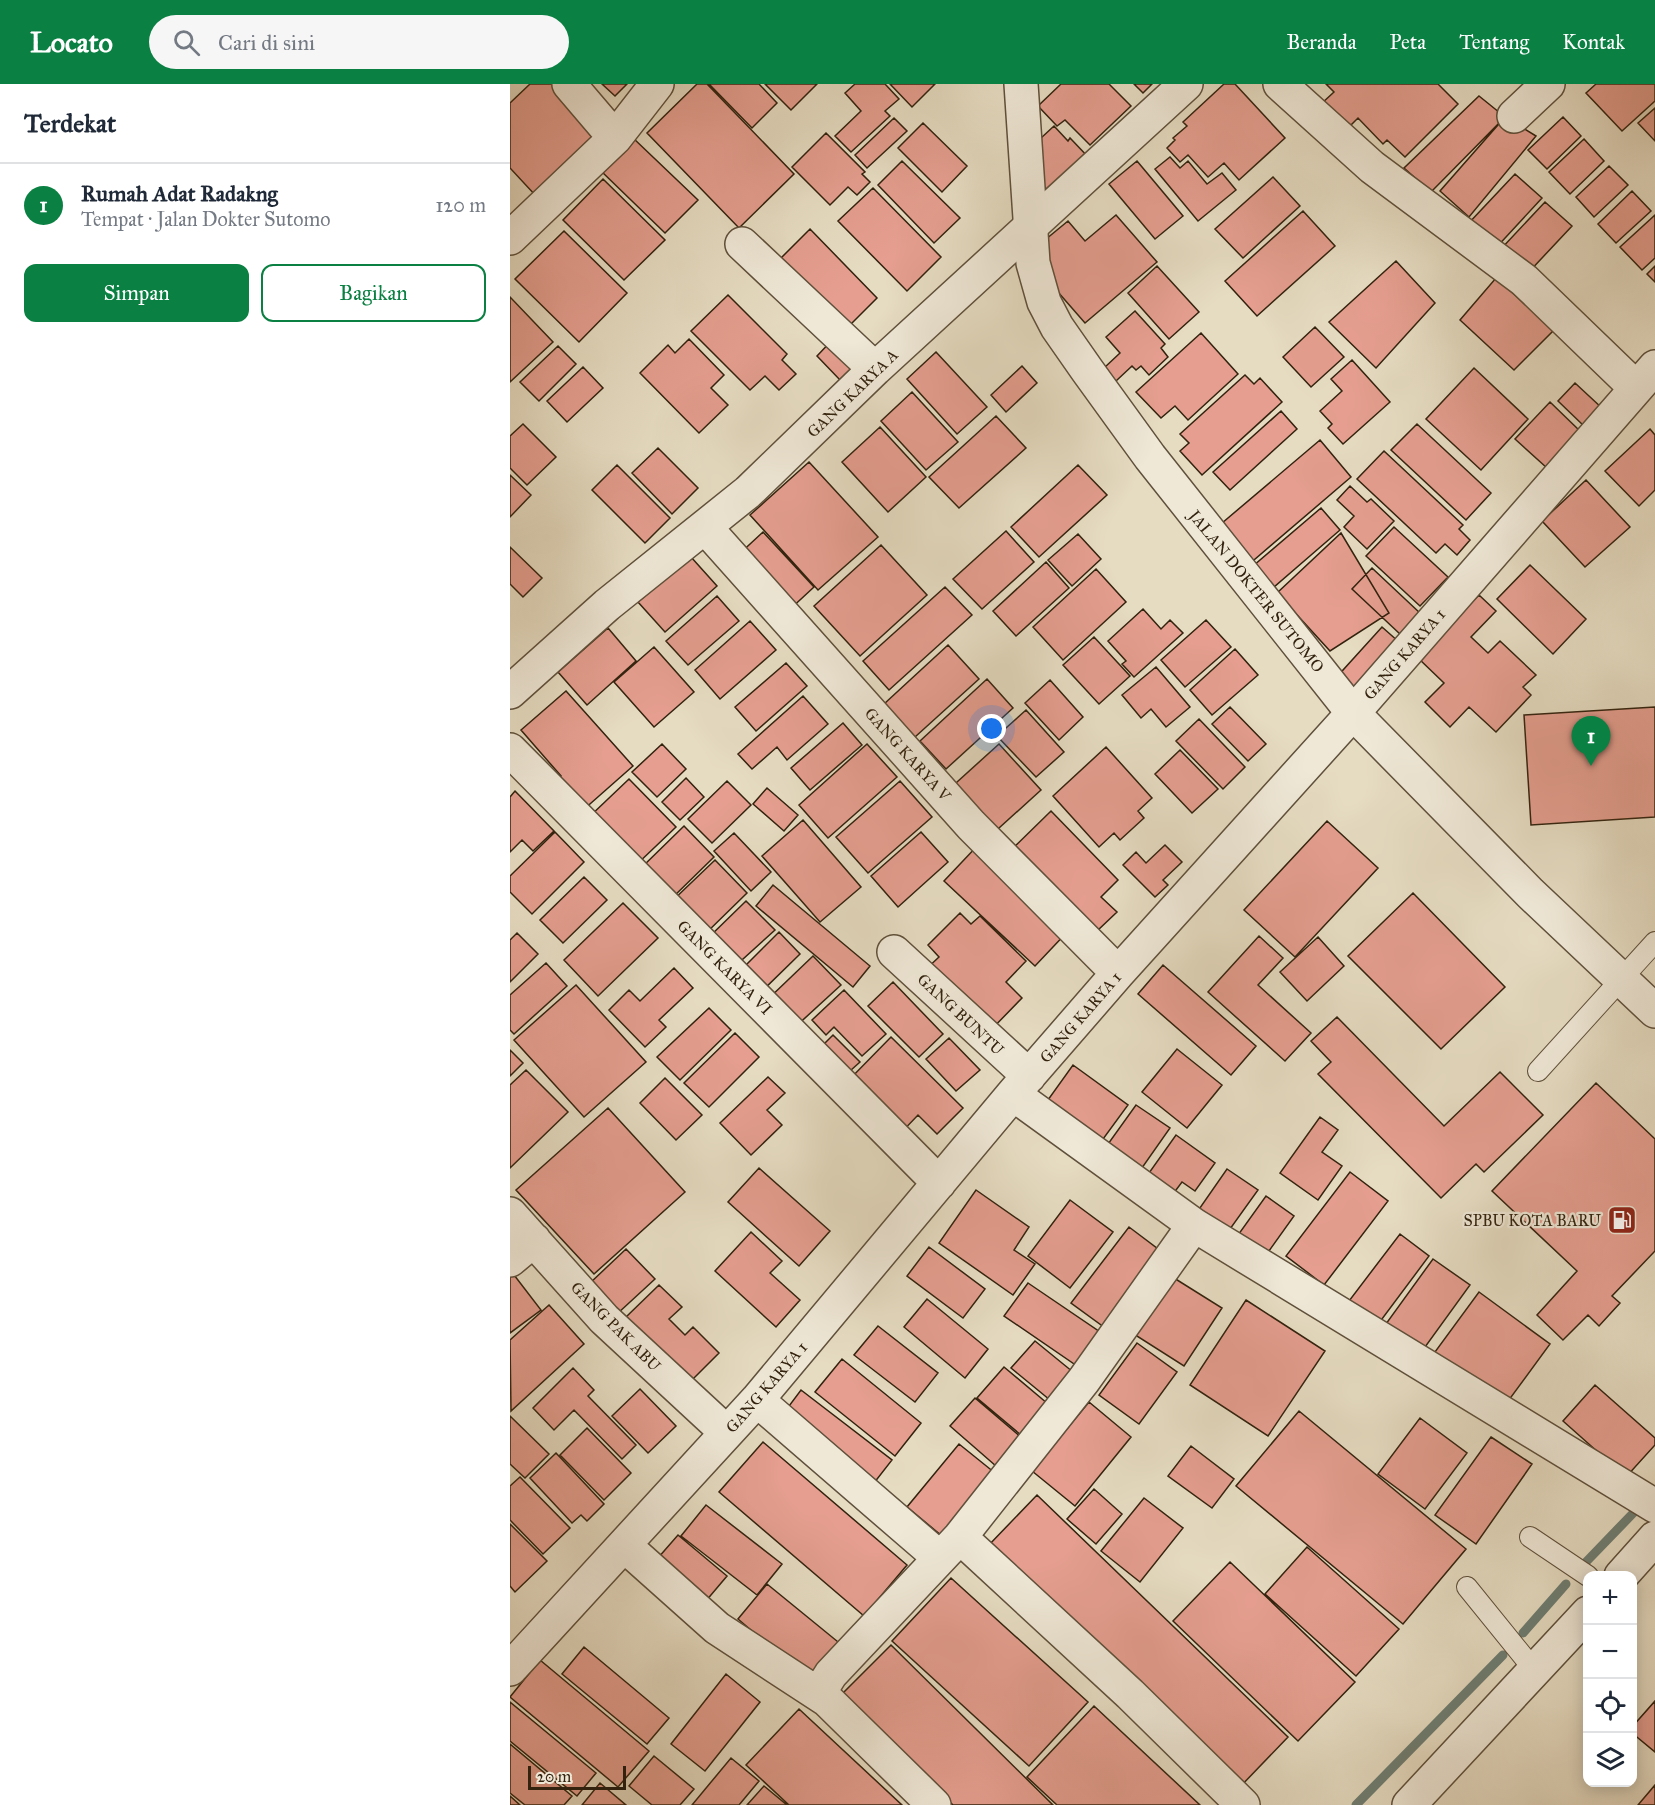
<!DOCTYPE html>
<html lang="id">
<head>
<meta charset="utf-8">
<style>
	body { margin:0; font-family:"IM FELL Great Primer",serif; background:#f6f6f7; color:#1f2937 }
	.controls { position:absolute; right:18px; bottom:18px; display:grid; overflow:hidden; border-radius:12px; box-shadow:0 3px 15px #0003 }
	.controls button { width:54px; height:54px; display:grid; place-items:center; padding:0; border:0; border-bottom:2px solid #e0e1e3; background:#fff; color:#1f2937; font:30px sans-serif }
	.scale { position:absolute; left:18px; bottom:15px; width:98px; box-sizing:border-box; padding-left:6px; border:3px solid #32220e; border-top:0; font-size:16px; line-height:21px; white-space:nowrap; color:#32220e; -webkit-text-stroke:4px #efe8d7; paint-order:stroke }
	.you { position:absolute; left:482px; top:645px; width:21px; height:21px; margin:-15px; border:4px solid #fff; border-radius:50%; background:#1a73e8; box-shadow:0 0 0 9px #1a73e833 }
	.badge { display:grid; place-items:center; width:39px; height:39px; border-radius:50%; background:#0b8043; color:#fff; font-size:20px; font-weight:700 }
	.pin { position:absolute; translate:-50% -50px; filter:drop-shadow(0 2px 3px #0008) }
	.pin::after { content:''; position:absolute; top:32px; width:21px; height:18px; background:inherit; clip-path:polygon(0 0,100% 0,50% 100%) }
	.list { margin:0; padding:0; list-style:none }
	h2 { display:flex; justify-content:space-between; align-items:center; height:78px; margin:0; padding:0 24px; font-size:26px }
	h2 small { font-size:20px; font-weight:400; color:#747a83 }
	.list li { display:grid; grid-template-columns:39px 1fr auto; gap:18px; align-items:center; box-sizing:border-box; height:84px; padding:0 24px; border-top:2px solid #e0e1e3 }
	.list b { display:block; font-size:22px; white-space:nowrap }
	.list p { margin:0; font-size:20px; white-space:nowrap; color:#747a83 }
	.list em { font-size:20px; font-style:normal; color:#747a83 }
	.actions { display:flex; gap:12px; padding:18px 24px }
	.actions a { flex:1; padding:14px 0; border:2px solid #0b8043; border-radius:12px; text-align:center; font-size:21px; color:#0b8043 }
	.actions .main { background:#0b8043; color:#fff }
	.icon { flex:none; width:33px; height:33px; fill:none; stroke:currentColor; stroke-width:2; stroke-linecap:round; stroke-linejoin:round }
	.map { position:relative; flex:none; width:1145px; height:1721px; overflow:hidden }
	header { display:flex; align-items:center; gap:36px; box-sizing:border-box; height:84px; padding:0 30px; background:#0b8043; color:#fff }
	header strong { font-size:28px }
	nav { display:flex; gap:33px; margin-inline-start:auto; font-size:21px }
	.search { width:420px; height:54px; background:#f6f6f7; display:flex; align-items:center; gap:15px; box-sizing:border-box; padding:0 21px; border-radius:33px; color:#747a83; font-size:22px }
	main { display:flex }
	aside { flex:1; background:#fff }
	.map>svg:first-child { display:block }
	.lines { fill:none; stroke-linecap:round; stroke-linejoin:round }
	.stream { stroke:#6e7e73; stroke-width:9 }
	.building { fill:#e59e8f; stroke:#32220e; stroke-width:1.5 }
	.service-casing { stroke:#5f503b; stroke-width:22 }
	.minor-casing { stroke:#5f503b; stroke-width:36 }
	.tertiary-casing { stroke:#5f503b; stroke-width:36 }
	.service { stroke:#efe8d7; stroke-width:20 }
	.minor { stroke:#efe8d7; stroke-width:33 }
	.tertiary { stroke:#efe8d7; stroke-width:33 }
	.labels { text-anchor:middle; stroke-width:4.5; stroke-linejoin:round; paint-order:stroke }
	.street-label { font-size:16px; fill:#32220e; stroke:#efe8d7 }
	.poi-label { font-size:16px; fill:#32220e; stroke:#efe8d7; text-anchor:end }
</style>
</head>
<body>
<header>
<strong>Locato</strong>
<div class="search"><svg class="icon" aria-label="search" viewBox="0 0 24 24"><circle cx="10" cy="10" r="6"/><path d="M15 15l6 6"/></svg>Cari di sini</div>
<nav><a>Beranda</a><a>Peta</a><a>Tentang</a><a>Kontak</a></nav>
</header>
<main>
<aside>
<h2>Terdekat<small></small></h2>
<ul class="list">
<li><span class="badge">1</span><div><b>Rumah Adat Radakng</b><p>Tempat · Jalan Dokter Sutomo</p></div><em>120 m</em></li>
</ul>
<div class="actions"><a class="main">Simpan</a><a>Bagikan</a></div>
</aside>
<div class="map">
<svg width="1145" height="1721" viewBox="0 0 1145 1721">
	<rect width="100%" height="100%" fill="#e6dcc2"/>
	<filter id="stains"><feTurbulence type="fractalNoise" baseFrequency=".00333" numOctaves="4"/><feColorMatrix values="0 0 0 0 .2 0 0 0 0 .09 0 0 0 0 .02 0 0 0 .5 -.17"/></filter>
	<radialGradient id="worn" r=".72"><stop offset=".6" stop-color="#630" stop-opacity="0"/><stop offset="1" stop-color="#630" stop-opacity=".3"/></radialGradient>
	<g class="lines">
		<path class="stream" d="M1076,1478l55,-57
			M1013,1549l43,-49
			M846,1721l147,-150"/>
	</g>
	<path class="building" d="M20,0h23l49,51 -66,61 -26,-28v-65z
		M92,0h25l-12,12z
		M187,0h10l87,90 -55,54 -92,-95z
		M199,0h50l18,19 -25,25z
		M255,0h52l-26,26z
		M345,0h30l14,15 -14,12 5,5 -39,36 -16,-16 26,-25 -16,-18z
		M380,0h45l-23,23z
		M551,0h48l22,22 -41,39 -25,-25 -8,6 -19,-20z
		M624,0h18l-9,9z
		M714,0h11l50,54 -46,42 -15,-17 -16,14 -20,-22 -8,7 -13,-14 8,-8 -2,-2 14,-12 -4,-4z
		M816,0h112l20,20 -53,53 -18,-17 -4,4 -25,-26 -12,12 -25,-26 13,-12z
		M1086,0h59v17l-33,30 -36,-38z
		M969,12l26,21 -74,75 -27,-24z
		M1145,24v33l-17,-18z
		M995,33l31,19 -67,81 -29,-26z
		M1053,33l18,19 -34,33 -19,-19z
		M384,34l13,13 -40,37 -12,-13z
		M413,39l44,43 -25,26 -44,-44z
		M544,42l14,15 2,-3 20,21 -40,37 -19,-21 -4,-24z
		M316,49l39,39 -3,2 8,8 -13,13 -9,-8 -18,18 -38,-38z
		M122,53l66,63 -33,33 -65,-63z
		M1074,55l20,22 -34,33 -21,-22z
		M660,73l10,11 8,-7 19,23 15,-11 14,17 -38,31 -43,-52z
		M392,77l58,57 -26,25 -56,-58z
		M627,77l46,55 -28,23 -46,-55z
		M1099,82l19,19 -34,32 -18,-20z
		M1005,90l27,24 -48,52 -27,-25z
		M763,93l27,29 -57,52 -28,-29z
		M93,95l62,61 -41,40 -61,-60z
		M363,104l68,69 -34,34 -69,-70z
		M1122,107l19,20 -35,32 -18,-19z
		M1035,118l27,24 -45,48 -27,-24z
		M793,127l32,35 -78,70 -32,-35z
		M606,131l41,47 -72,61 -41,-47 -10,-27 34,-28 17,20z
		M1145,131v43l-13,12 -22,-23z
		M300,145l67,69 -31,31 -68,-68z
		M54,147l63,62 -48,49 -64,-63z
		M886,177l39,42 -59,65 -47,-46z
		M647,182l42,46 -30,27 -41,-46z
		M1145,182v16l-8,-8z
		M986,194l58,52 -40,40 -54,-50z
		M218,211l59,59 -5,6 14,14 -17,16 -14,-14 -15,14 -59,-59z
		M0,213l43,45 -43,40z
		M625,227l30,33 -4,4 7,9 -19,18 -8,-9 -5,4 -4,-4 -16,15 -12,-13 16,-15 -14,-16z
		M805,243l29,30 -33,30 -28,-30z
		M691,249l37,41 -50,46 -13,-14 -14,12 -25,-26z
		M325,253l25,25 -19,19 -24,-25z
		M179,255l35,36 -13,13 17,17 -29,28 -59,-60 28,-28 7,8z
		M48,262l18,18 -37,37 -19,-19z
		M426,268l51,55 -30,27 -50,-55z
		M842,276l38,42 -47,42 -15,-16 4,-4 -12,-13 22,-20 -11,-12z
		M512,282l15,17 -31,29 -15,-17z
		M73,283l20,21 -36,34 -20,-21z
		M964,284l54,51 -47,51 -55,-51z
		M735,291l9,9 6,-6 22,24 -80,73 -22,-24 9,-8 -9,-9z
		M1065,299l28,26 -18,18 -27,-26z
		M402,308l46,50 -32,28 -45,-49z
		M1040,318l31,30 -34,36 -32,-29z
		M771,327l16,18 -67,61 -17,-18z
		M486,332l30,32 -67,60 -30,-31z
		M13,340l33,33 -29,28 -17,-17v-32z
		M907,340l74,69 -25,27 -75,-70z
		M370,343l46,50 -38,35 -46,-50z
		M1140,345l5,6v55l-16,16 -34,-35z
		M810,356l31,37 -104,89 -32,-37z
		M148,364l40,40 -26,26 -40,-41z
		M874,367l79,74 -4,4 11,11 -13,15 -12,-11 -9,9 -79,-74z
		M299,378l69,75 -60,53 -68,-75z
		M107,381l53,53 -25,25 -53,-53z
		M568,381l29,30 -68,62 -28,-30z
		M0,391l21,20 -21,22z
		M1076,396l44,47 -45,40 -43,-46z
		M840,402l17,16 4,-3 23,22 -27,28 -23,-22 10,-11 -17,-16z
		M811,424l19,22 -74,64 -20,-22z
		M884,443l54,50 -28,29 -54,-50z
		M496,447l28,31 -52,47 -29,-30z
		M253,448l51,55 -27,25 -51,-55z
		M831,449l48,80 -59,38 -53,-58z
		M568,450l23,25 -29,27 -24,-26z
		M371,461l46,50 -67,61 -46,-50z
		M0,463l32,31 -19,19 -13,-13z
		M181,473l26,29 -52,46 -27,-30z
		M536,478l23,26 -53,48 -23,-25z
		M1020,481l56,54 -33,35 -56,-55z
		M862,484l49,46 -20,21 -49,-46z
		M586,485l30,33 -63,58 -30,-33z
		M435,503l27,28 -83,75 -26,-29z
		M969,511l17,16 -25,26 17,16 12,-12 36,34 -13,12 8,8 -35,37 -27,-25 -19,20 -25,-25 19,-19 -27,-26z
		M207,512l22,25 -51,44 -22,-24z
		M633,525l18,20 9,-9 13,13 -49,44 -12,-13 4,-3 -18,-20z
		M696,536l25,27 -46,40 -24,-27z
		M240,537l26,29 -56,49 -25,-29z
		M872,543l17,15 -47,53 -18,-15z
		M98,544l28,33 -49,44 -29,-33z
		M584,553l36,39 -31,28 -36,-39z
		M438,561l31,34 -64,58 -31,-33z
		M144,563l40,45 -40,35 -40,-45z
		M725,565l23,26 -46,40 -22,-25z
		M276,579l21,23 -51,45 -21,-24z
		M646,583l34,40 -24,20 -15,-18 -10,9 -19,-23z
		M477,595l26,29 -67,61 -26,-28z
		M540,596l33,37 -24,23 -34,-37z
		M56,607l67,75 -51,45 -27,-30 6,-5 -40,-46z
		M293,612l25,28 -41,36 -10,-13 -25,22 -14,-15z
		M720,623l36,37 -18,17 -36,-37z
		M1145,623v110l-124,8 -7,-110z
		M516,626l38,42 -28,25 -39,-41z
		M689,635l46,48 -22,22 -47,-48z
		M333,639l19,22 -52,45 -19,-22z
		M152,660l24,25 -29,28 -25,-25z
		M357,660l30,33 -69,61 -29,-33z
		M489,660l42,46 -53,48 -42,-46z
		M596,663l46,51 -14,13 6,7 -24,22 -6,-7 -15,14 -46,-51z
		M670,666l38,39 -26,24 -37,-39z
		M176,694l18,19 -24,23 -18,-18z
		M119,695l47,48 -42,40 -47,-48z
		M217,697l24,24 -39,38 -24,-24z
		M390,697l32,36 -64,56 -32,-36z
		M257,704l31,27 -14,16 -31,-27z
		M5,707l39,40 -21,20 -11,-11 -12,12v-55z
		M541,727l67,69 -17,17 16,15 -20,19 -90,-77z
		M293,736l58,67 -41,35 -58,-66z
		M817,737l51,47 -83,89 -51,-47z
		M174,742l30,31 -46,45 -31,-30z
		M45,748l29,30 -52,52 -22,-22v-16z
		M411,748l27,30 -50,45 -27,-31z
		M224,749l37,39 -20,19 -37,-40z
		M469,760l91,85 -35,37 -91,-85z
		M655,761l17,17 -19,18 5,5 -13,12 -32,-32 13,-13 10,11z
		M205,776l32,33 -46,45 -33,-33z
		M74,793l23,23 -44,43 -23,-23z
		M263,801l97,81 -17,21 -97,-81z
		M903,809l92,94 -64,62 -93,-93z
		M236,817l29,29 -43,39 -28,-27z
		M113,819l35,35 -60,58 -34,-36z
		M450,829l11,11 9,-8 46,45 -20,21 16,16 -35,36 -64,-62 16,-15 -11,-12z
		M269,848l21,22 -42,41 -21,-21z
		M7,849l21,21 -28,28v-42z
		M749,852l24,22 -25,27 53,48 -26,28 -77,-69z
		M808,853l26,29 -37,35 -27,-29z
		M303,872l28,29 -48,44 -28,-27z
		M36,879l21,23 -53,48 -4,-4v-35z
		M653,881l93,81 -25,29 -93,-81z
		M164,884l19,20 -34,32 7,7 -21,20 -36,-37 20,-20 11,11z
		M383,898l50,52 -24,23 -51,-51z
		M66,901l70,77 -62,55 -70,-77z
		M334,906l42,44 -24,22 -28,-29 -8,8 -14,-15z
		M199,924l22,22 -51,50 -23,-23z
		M827,933l107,109 56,-54 43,43 -59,57 -8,-8 -35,34 -123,-124 13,-12 -20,-21z
		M225,949l24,24 -50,50 -25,-24z
		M323,951l27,27 -19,17 -26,-26z
		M381,953l72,71 -26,26 -19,-19 -21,22 -52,-53z
		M439,954l31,32 -24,21 -30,-32z
		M667,965l45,36 -35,43 -45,-36z
		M0,966l13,13 -13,13z
		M563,981l55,40 -33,45 -55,-39z
		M16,986l42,42 -58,56v-83z
		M258,993l17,16 -18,17 15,15 -31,30 -31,-32z
		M155,994l37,37 -26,25 -36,-37z
		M1086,999l59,56v112l-43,45 8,7 -21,23 -11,-11 -25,25 -26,-25 40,-44 -85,-80z
		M626,1021l34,23 -33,47 -34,-24z
		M98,1024l77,84 -91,82 -78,-84z
		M810,1033l18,13 -16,22 20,14 -24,34 -38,-27z
		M666,1051l39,28 -20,28 -13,-9 -12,16 -26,-18z
		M249,1084l71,63 -31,35 -71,-64z
		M717,1085l31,21 -33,46 -30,-21z
		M840,1088l38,29 -64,84 -38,-29z
		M466,1106l53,37 -15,23 21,14 -22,31 -74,-52z
		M756,1112l28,20 -33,46 -28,-20z
		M560,1116l43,32 -43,56 -42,-32z
		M619,1143l37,28 -58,75 -37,-27z
		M241,1148l31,29 -12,12 30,27 -24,27 -61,-56z
		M890,1150l29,22 -50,67 -30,-22z
		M419,1163l56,42 -22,29 -56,-42z
		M116,1165l29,30 -38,35 -28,-30z
		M923,1175l37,26 -50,69 -37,-26z
		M1,1187l30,39 -31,23v-61z
		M656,1189l56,35 -38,58 -55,-35z
		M518,1199l75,51 -23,34 -76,-52z
		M149,1201l23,22 -13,12 16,16 8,-8 26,26 -30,30 -64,-65z
		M969,1208l71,52 -47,64 -71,-52z
		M417,1215l61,50 -23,29 -61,-51z
		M736,1216l79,51 -57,85 -78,-51z
		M39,1221l35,39 -73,67 -1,-71z
		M368,1242l60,47 -23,29 -61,-47z
		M525,1257l38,31 -23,28 -39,-32z
		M627,1259l40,29 -38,52 -40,-29z
		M332,1275l79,64 -26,33 -80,-64z
		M494,1283l50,42 -26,32 -51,-43z
		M63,1284l21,22 -6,6 48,49 -14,14 -48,-49 -20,20 -21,-22z
		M1085,1301l60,53v7l-29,32 -63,-56z
		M130,1305l36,37 -28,27 -36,-37z
		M291,1306l91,70 -18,23 -91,-69z
		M465,1314l54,46 -25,29 -54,-47z
		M579,1318l42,35 -56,69 -43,-35z
		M789,1327l167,138 -63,75 -167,-138z
		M0,1332l39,38 -24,24 -15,-14z
		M910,1334l47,35 -42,56 -47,-35z
		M77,1344l44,45 -27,27 -44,-45z
		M981,1353l41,27 -56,80 -41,-29z
		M253,1358l144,123 -43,51 -145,-124z
		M449,1360l41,33 -52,64 -41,-34z
		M681,1362l43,33 -22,29 -44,-32z
		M46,1369l48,51 -17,17 -6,-6 -9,8 -42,-45z
		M10,1393l50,51 -27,26 -33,-34v-34z
		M584,1405l28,25 -26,30 -29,-25z
		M527,1411l251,242 -50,52 -251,-242z
		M634,1414l39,30 -43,54 -39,-31z
		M196,1421l76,59 -25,31 -76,-59z
		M0,1440l37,37 -32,31 -5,-6z
		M168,1451l49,41 -27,32 -49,-42z
		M797,1463l92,82 -43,47 -91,-82z
		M720,1478l125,120 -57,59 -125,-120z
		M441,1494l137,124 -59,64 -137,-125z
		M257,1500l76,62 -31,36 -74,-63z
		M381,1561l162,160h-100l-112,-110z
		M74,1563l85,71 -22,26 -85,-70z
		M30,1576l109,91 -31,36 -108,-90z
		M216,1590l34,28 -55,69 -34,-27z
		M1145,1617v51l-23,-19v-6z
		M0,1618l86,71 -19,23 -67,-55z
		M584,1622l106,99h-143l-30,-28z
		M289,1625l103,96h-113l-43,-40z
		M0,1660l62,52 -8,9h-39l-15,-12z
		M144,1672l40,33 -14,16h-28l-23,-19z
		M221,1674l28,23 -20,24h-47z
		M90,1699l26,22h-44z
		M1145,1701v20h-17z
		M254,1702l23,19h-40z
		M0,1712l10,9h-10z"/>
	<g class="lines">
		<g class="service-casing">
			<path id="service" d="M1028,987l117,-129
				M1020,1453l58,39
				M957,1503l68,84"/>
		</g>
		<g class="minor-casing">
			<path id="minor" d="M59,0l46,54
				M770,0l92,83 152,113 112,108
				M1004,32l34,-32
				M0,154l105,-100 42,-54
				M232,160l133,125
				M195,443l266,298 147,148
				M0,608l97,-87 141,-113 127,-123 311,-285
				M0,666l429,433
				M384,868l135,124
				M503,1010l181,131 461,281
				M0,1130l94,105 122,113
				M0,1176l24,-20
				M247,1316l183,158
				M450,1453l170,157 113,111
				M114,1461l93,83 110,72
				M0,1585l247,-269 256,-306 105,-121 235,-260 302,-346
				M424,1721l-107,-105c-7,-10 -2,-17 4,-26l129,-137 124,-157 110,-155"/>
		</g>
		<g class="tertiary-casing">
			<path id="tertiary" d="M511,0l12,179 11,39 13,25 30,43 63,87 203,256 177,180 125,118
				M1111,1492l34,-38
				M899,1721l179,-192"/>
		</g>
		<use href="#service" class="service"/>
		<use href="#minor" class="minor"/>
		<use href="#tertiary" class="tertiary"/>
	</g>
	<defs>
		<g id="fuel-square" transform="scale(1.5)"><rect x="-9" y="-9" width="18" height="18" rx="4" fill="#8f2418" stroke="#efe8d7"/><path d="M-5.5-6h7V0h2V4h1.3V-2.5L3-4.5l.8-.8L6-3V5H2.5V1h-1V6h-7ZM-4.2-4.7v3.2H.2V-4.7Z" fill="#fff"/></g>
	</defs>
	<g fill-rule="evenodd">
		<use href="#fuel-square" x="1112" y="1136"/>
	</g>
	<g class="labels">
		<g class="street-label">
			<text transform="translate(342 309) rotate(-44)" y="6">GANG KARYA A</text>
			<text transform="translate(747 507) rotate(51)" y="6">JALAN DOKTER SUTOMO</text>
			<text transform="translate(894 570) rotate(-49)" y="6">GANG KARYA 1</text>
			<text transform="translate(398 670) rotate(48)" y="6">GANG KARYA V</text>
			<text transform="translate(215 883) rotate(45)" y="6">GANG KARYA VI</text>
			<text transform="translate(451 930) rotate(43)" y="6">GANG BUNTU</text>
			<text transform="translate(570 933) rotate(-49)" y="6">GANG KARYA 1</text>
			<text transform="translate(106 1242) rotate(45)" y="6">GANG PAK ABU</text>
			<text transform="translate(256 1303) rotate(-49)" y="6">GANG KARYA 1</text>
		</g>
		<g class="poi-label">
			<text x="1091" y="1142">SPBU KOTA BARU</text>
		</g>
	</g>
	<rect width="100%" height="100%" filter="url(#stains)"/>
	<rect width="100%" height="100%" fill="url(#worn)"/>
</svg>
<div class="controls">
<button>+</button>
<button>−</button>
<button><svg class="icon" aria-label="locate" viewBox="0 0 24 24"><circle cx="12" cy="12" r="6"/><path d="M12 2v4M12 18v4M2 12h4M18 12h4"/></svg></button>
<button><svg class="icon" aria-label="layers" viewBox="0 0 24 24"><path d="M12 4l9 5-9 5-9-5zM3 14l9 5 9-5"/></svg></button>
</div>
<div class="scale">20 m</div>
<div class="you"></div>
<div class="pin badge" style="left:1081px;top:682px">1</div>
</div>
</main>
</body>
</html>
